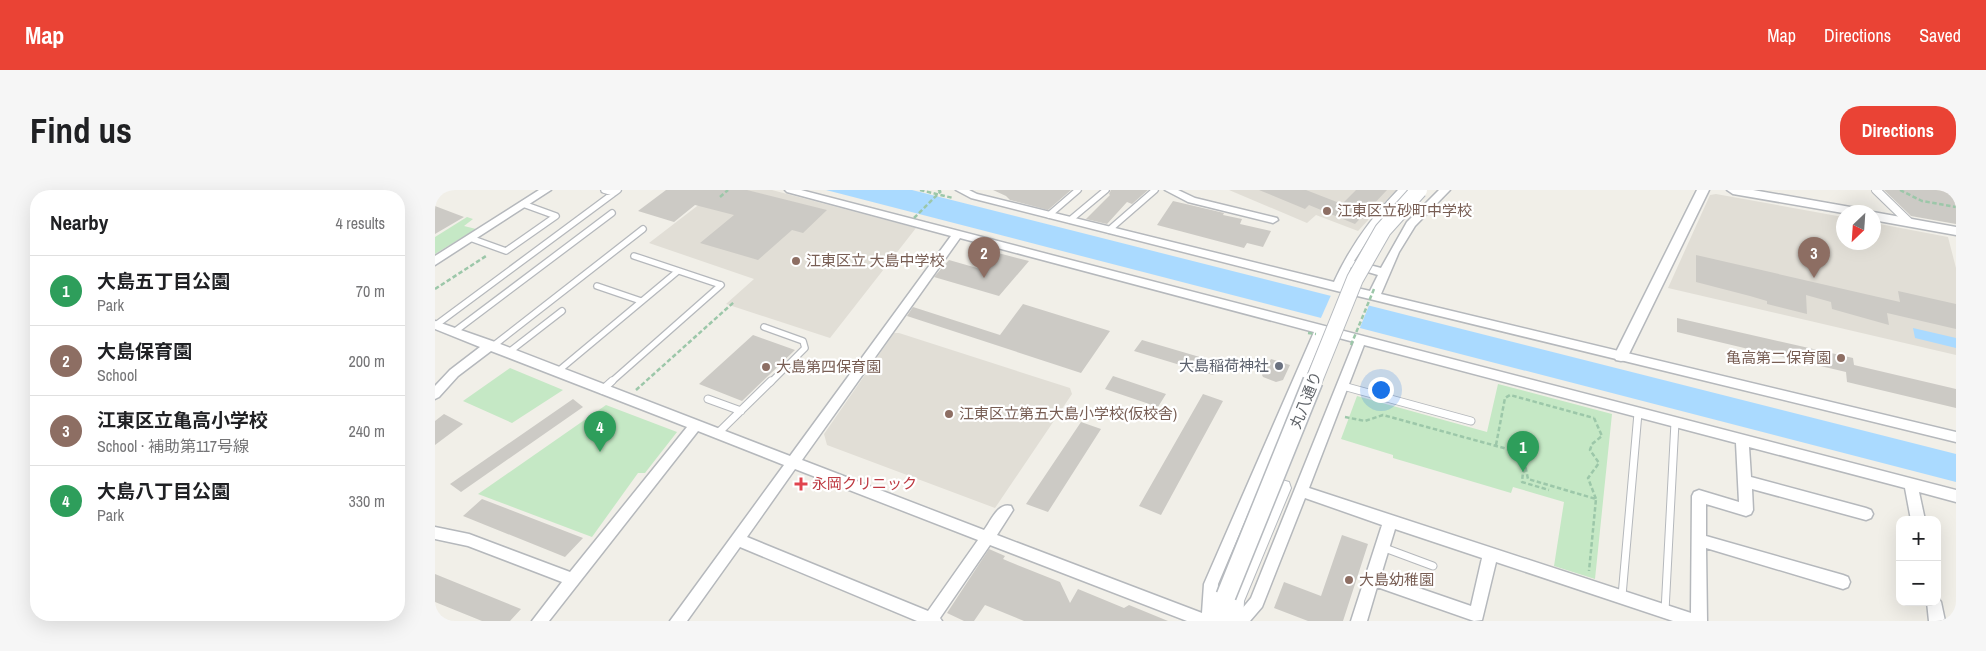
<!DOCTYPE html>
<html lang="en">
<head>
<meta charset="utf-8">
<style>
	body { margin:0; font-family:"Archivo Narrow","Noto Sans JP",sans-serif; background:#f6f6f6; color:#202124 }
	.controls { position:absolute; right:15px; bottom:15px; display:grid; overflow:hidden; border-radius:10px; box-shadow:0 5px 20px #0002 }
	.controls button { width:45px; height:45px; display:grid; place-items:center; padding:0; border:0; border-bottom:1px solid #e0e0e0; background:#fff; color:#202124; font:25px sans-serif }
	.compass { position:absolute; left:1401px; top:15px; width:45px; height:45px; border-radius:50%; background:#fff; box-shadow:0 5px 20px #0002; rotate:205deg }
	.you { position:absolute; left:945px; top:199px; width:18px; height:18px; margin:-12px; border:4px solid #fff; border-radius:50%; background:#1a73e8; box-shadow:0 0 0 8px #1a73e833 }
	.badge { display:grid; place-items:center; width:32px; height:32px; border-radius:50%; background:#ea4335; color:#fff; font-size:16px; font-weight:700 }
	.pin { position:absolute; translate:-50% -41px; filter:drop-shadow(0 1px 2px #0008) }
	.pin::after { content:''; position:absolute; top:26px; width:18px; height:15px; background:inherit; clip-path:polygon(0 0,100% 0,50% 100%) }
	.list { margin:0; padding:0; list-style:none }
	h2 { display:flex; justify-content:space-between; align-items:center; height:65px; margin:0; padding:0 20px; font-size:21px }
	h2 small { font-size:16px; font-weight:400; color:#757577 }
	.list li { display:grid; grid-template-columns:32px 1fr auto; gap:15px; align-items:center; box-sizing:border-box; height:70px; padding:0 20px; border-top:1px solid #e0e0e0 }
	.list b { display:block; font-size:19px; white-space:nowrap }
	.list p { margin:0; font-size:16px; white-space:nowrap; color:#757577 }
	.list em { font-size:16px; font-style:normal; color:#757577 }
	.map { position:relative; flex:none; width:1521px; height:431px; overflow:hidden; border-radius:20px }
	header { display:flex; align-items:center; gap:30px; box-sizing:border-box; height:70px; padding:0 25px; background:#ea4335; color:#fff }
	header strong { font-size:24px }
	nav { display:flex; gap:28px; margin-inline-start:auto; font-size:18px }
	.intro { display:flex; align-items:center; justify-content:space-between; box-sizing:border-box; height:120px; padding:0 30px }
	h1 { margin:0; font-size:35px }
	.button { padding:12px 22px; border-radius:20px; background:#ea4335; color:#fff; font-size:18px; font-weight:700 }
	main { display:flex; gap:30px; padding:0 30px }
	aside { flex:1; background:#fff; border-radius:20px; box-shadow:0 5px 20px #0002 }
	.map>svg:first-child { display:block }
	.education { fill:#e1ded6 }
	.green { fill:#c5e8c5 }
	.water { fill:#aadaff }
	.pier { fill:#f1efe8 }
	.building { fill:#cccac5 }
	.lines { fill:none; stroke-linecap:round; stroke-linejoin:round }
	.service-far1-casing { stroke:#b5b8bc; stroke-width:8 }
	.service-casing { stroke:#b5b8bc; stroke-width:9 }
	.pedestrian-casing { stroke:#b5b8bc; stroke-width:10 }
	.minor-casing { stroke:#b5b8bc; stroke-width:3 }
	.tertiary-casing { stroke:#b5b8bc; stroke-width:3 }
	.secondary-casing { stroke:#b6babf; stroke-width:2 }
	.path { stroke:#9cc7a9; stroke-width:2.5; stroke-dasharray:4.5 2.5; stroke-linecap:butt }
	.service-far1 { stroke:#fff; stroke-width:5.5 }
	.service { stroke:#fff; stroke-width:7 }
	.pedestrian { stroke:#fff; stroke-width:8 }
	.minor { fill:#fff; fill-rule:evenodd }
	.tertiary { fill:#fff; fill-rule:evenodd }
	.secondary { fill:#fff; fill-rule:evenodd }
	.secondary-bridge-far1-casing { stroke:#b6babf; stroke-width:18; stroke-linecap:butt }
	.secondary-bridge-casing { stroke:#b6babf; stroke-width:22; stroke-linecap:butt }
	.path-bridge { stroke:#9cc7a9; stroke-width:2.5; stroke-dasharray:4.5 2.5; stroke-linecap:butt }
	.secondary-bridge-far1 { stroke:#fff; stroke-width:16 }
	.secondary-bridge { stroke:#fff; stroke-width:19 }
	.education-dot { fill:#8d6e63; stroke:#fff; stroke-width:2 }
	.worship-dot { fill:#6b7280; stroke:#fff; stroke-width:2 }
	.health-dot { fill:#e0444e; stroke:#fff; stroke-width:2 }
	.labels { text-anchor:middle; stroke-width:4.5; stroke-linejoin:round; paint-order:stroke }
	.education-label { font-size:15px; fill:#785e54; stroke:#fff; text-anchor:start }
	.worship-label { font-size:15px; fill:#5b616d; stroke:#fff; text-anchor:end }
	.street-label { font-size:15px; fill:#5f6368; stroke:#fff }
	.health-label { font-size:15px; fill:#be3a42; stroke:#fff; text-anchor:start }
</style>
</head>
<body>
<header>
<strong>Map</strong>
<nav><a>Map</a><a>Directions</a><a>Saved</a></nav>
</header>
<div class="intro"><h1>Find us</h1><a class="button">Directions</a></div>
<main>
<aside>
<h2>Nearby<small>4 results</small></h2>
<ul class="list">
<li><span class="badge" style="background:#2e9e5b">1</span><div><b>大島五丁目公園</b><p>Park</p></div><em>70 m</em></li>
<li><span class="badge" style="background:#8d6e63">2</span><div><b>大島保育園</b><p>School</p></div><em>200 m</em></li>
<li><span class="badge" style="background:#8d6e63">3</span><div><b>江東区立亀高小学校</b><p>School · 補助第117号線</p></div><em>240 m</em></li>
<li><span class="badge" style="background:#2e9e5b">4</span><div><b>大島八丁目公園</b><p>Park</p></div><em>330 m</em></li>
</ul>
</aside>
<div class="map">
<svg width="1521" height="431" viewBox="0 0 1521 431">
	<rect width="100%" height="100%" fill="#f1efe8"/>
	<path class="education" d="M283,0h54l144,38 -86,110 -104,-34 28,-25 -105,-36z
		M794,0h167l-38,41 -42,-16 -9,8z
		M1281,4l127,23v25h30l1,-19 74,14 8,31v87l-288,-67 42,-93z
		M459,143h5l171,55 2,6 -77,114 -168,-63 -3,-11z"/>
	<path class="green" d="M32,27l6,2 -9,7 12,3 -41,25v-17z
		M75,178l53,22 -51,33 -49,-22z
		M1063,194l114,30 -17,165 -41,-13 10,-64 -51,-15 -2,6 -118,-35v-3l-52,-16 16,-43 130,36z
		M171,215l71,27 -32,41h-7l-46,64 -114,-43z"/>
	<path class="water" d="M391,0h86l1044,264v28z
		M1478,138l43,10v10l-41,-10z"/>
	<path class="pier" d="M897,103l38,10 -11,27 -39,-10z"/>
	<path class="building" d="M231,0h81l80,20 -24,23 -11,-3 -34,30 -58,-17 34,-28 -39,-10 -21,17 -36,-11z
		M558,0h78l-23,20 -38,-10 -4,-4z
		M676,0h37l-16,14 -5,-2 -20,22 -21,-5 24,-24 -1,-1z
		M824,0h47l36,14 14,-14h31l-32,34 -46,-19 -4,4z
		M1449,0h72v34l-45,-8z
		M738,11l51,12 -1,2 19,4 -2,5 31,7 -8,16 -16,-4 -3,5 -87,-23z
		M0,16l29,11 -29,17z
		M563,63l31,8 -30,35 -65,-19 15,-17 35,10z
		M1261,65l204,47 -2,-11 58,13v25l-69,-16 2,12 -57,-16 -1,-7 -25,-7 1,19 -40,-10v-3l-17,-5 -54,-14z
		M588,114l87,27 -29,42 -174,-57 6,-9 87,28z
		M1242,128l176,40 1,7 102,24v19l-109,-26 -1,-10 -169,-40z
		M318,145l42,15 -53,51 -43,-17z
		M707,150l78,23 -7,12 -79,-24z
		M836,169l19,6 -7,15 -7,2 -13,-5 -1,-2z
		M678,186l53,18 -8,13 -53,-18z
		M768,204l20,7 -62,114 -22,-9z
		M138,209l10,8 -122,85 -11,-8z
		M9,224l19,10 -28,21v-24z
		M646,232l20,7 -53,83 -22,-8z
		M47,309l101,39 -18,19 -102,-41z
		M907,345l26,9 -25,77h-35l-34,-13 10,-26 37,14z
		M554,359l16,7 -2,3 7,3 50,20 10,21 8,-14 46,19 5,-3 39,16h-144l-39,-16 -11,16h-10l-17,-8z
		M0,384l86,35 -11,12h-28l-47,-19z"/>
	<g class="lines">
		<g class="service-far1-casing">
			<path id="service-far1" d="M169,0l10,3
				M614,25l29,-25
				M635,30l36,-30
				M674,40l46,-40
				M35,48l36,13 50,-35 -33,-12
				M199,66l87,29
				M162,96l44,15
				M1,135l182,-135
				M329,137l39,14 2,7 -35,35
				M19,142l158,-119
				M58,156l150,-117
				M74,162l53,-41
				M122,182l121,-101
				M175,193l111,-98"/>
		</g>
		<g class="service-casing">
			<path id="service" d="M908,196l128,35
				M167,200l10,-9
				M273,209l33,12
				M282,244l54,-53
				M947,357l51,19
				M1187,406l16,-183
				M1230,421l10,-189"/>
		</g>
		<g class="pedestrian-casing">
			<path id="pedestrian" d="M1441,0l33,32"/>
		</g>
		<g class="minor-casing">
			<path id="minor" d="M104,0h12l-116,75v-9z
				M350,0h16l1155,300v12l-37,-10 6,28h-14l-6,-32 -156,-41 2,30 115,31 5,2 2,4 -2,4 -5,2 -114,-31 1,21 -2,4 -5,2 -40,-12v32l137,39 5,2 2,5 -2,5 -5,2 -137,-41 1,73h-34l-177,-59 -14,58 -8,1 -97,-34 -10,34h-16l31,-96 -77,-27 -43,109 -12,14h-18l19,-23 103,-256 -30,-8 -106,250 -2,37h-29l-197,-76 -50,73 2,3h-25l-177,-74 -53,74h-17l114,-156 -86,-34 -149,190h-17l30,-39 -94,-36 -33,-7v-12l34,7 101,38 117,-145 -196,-76 -33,25 -19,21 -4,2v-13l15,-16 30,-23 -45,-18v-8l60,21 295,114 161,-220 -164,-44zM525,48l354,94 -110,252 -2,29 -205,-78 16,-25 -2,-4c-13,-4 -20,15 -27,24l-182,-70zM929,155l372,98 3,59 -40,-12 -5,2 -2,4 -1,117 -382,-125zM360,279l183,71 -50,71 -181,-74zM960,339l87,29 -11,48 -90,-31z
				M521,0h13l8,4 357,88c16,-35 37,-64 64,-92h11l-33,37 -22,34 27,7 26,-46 32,-32h11l-35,36 -16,26 -18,42 575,138v10l-619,-151 -366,-93zM916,77l27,8 -8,16 -26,-6z
				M730,0h13l17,8 82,20 1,2 -5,3 -85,-21z
				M1502,406l4,6 4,19h-16l-2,-19h10z"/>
		</g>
		<g class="tertiary-casing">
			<path id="tertiary" d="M1262,0h12l-81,166 -2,4 -5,1 -5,-1 -2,-4z
				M1292,0h26l103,18 6,4 -19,1 -110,-19z
				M1437,22h1l83,15v8l-83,-15v-8z"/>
		</g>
		<g class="secondary-casing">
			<path id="secondary" d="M847,290l7,2 2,6 -47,113 -1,20h-44l20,-32 7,-3 3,2 44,-100 2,-6z"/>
		</g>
		<path class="path" d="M485,0l33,8
			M503,0l3,1
			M1465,0l22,11 34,6
			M285,7l8,-7
			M0,99l51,-33
			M201,200l98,-88
			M910,227l20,4 18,-6 128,35 13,10 4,19 68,20 -7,72
			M1159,228l8,18 -10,8 -2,6 9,13 -11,15 8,21
			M1061,255l9,-47 5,-3 84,23
			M1092,280l-4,2 -1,10 27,8"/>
		<use href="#service-far1" class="service-far1"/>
		<use href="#service" class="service"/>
		<use href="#pedestrian" class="pedestrian"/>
		<use href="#minor" class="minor"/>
		<use href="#tertiary" class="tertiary"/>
		<use href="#secondary" class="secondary"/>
		<g class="secondary-bridge-far1-casing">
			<path id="secondary-bridge-far1" d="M878,193l42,-104 28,-49 36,-40"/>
		</g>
		<g class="secondary-bridge-casing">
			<path id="secondary-bridge" d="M791,406l87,-215"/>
		</g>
		<path class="path-bridge" d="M479,28l27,-27
			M873,143l8,1
			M916,155l23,-56"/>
		<use href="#secondary-bridge-far1" class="secondary-bridge-far1"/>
		<use href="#secondary-bridge" class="secondary-bridge"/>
	</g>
	<g class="education-dot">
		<circle cx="892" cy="21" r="5"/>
		<circle cx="361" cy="71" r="5"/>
		<circle cx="1406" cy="168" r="5"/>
		<circle cx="331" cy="177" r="5"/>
		<circle cx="514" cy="224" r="5"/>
		<circle cx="914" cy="390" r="5"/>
	</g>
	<circle class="worship-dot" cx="844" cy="176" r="5"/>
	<path class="health-dot" d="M363.5 286.5h5v5h5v5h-5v5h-5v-5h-5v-5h5z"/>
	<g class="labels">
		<g class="education-label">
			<text x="902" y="26">江東区立砂町中学校</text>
			<text x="371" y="76">江東区立 大島中学校</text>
			<text x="1396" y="173" text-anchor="end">亀高第二保育園</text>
			<text x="341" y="182">大島第四保育園</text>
			<text x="524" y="229">江東区立第五大島小学校(仮校舎)</text>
			<text x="924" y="395">大島幼稚園</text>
		</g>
		<g class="worship-label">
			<text x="834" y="181">大島稲荷神社</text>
		</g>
		<g class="street-label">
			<text transform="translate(871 210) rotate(-68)" y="5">丸八通り</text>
		</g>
		<g class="health-label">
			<text x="377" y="299">永岡クリニック</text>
		</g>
	</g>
</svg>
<div class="controls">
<button>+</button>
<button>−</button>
</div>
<svg class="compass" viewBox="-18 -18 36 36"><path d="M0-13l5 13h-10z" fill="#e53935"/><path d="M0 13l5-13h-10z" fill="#757577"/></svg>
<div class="you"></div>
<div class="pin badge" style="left:1088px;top:282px;background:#2e9e5b">1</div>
<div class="pin badge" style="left:549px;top:88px;background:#8d6e63">2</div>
<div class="pin badge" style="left:1379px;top:88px;background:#8d6e63">3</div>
<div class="pin badge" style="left:165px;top:262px;background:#2e9e5b">4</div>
</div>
</main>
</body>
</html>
